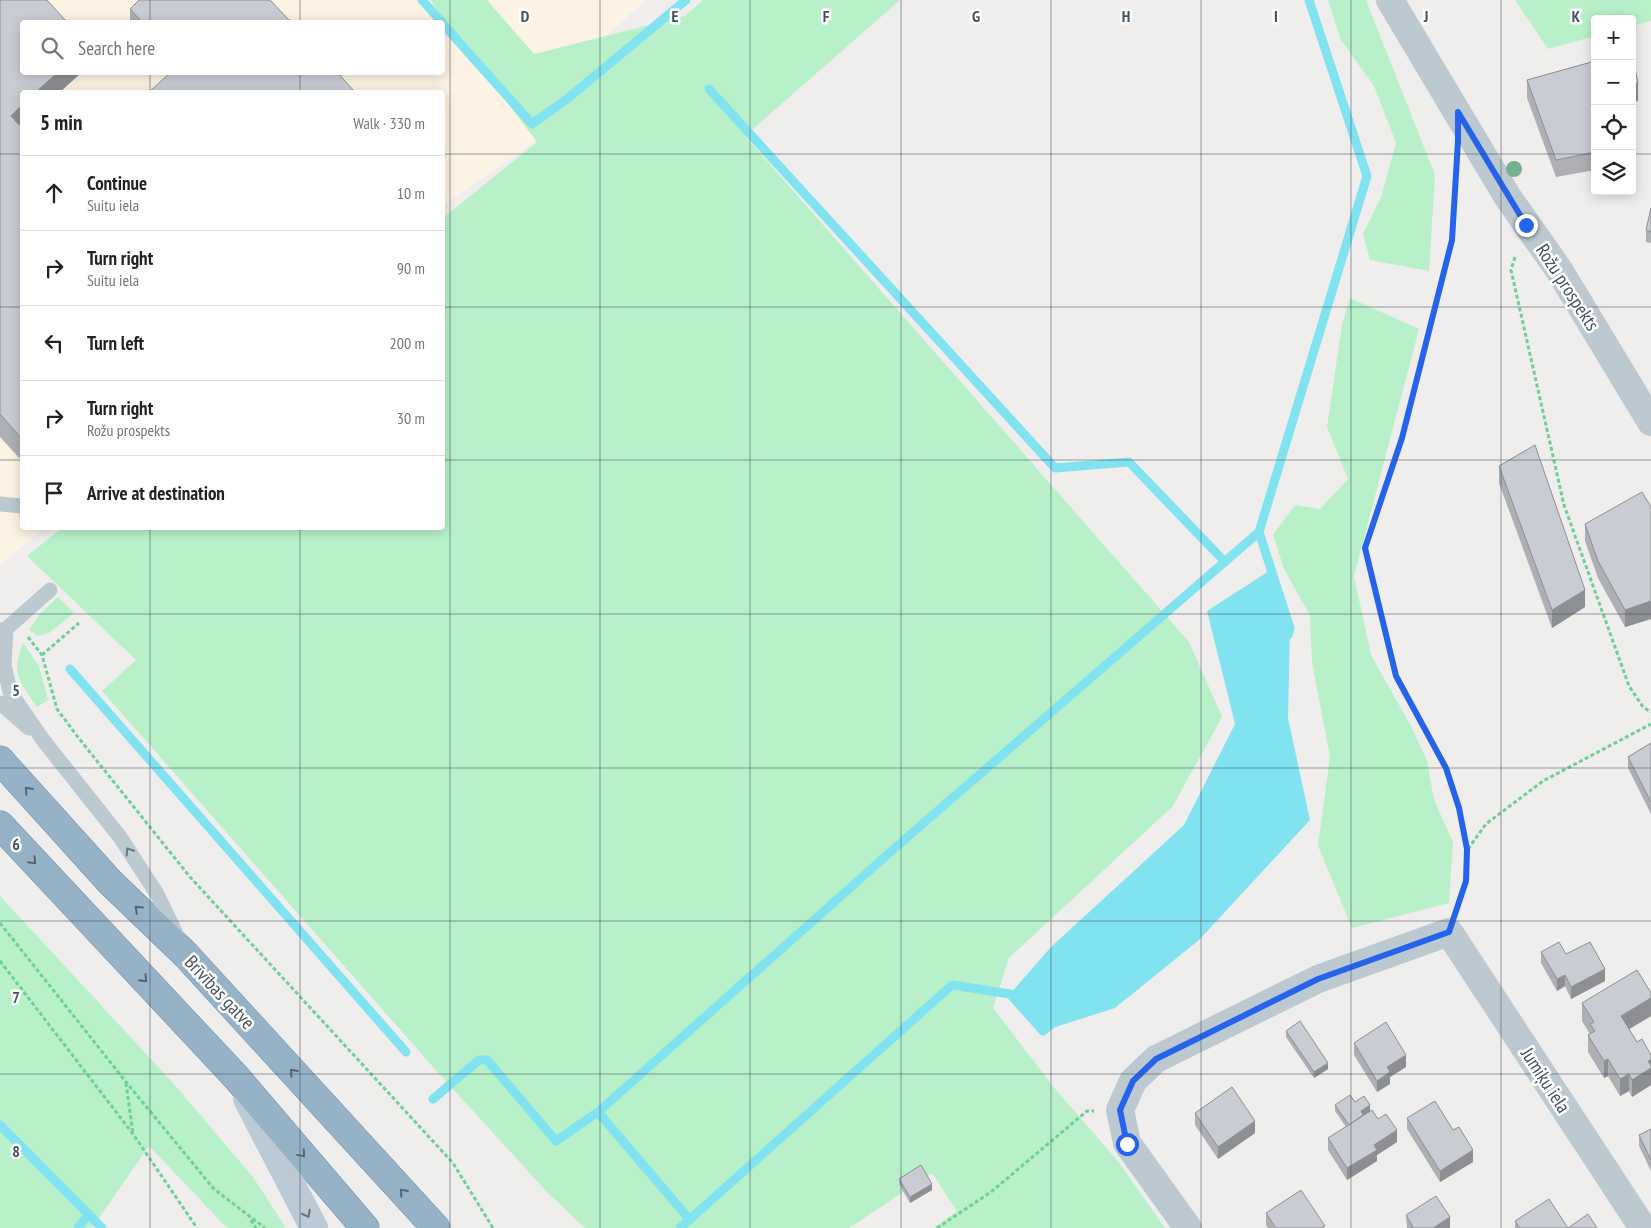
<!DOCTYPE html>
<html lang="en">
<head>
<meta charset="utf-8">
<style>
	body { margin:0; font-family:"PT Sans Narrow",sans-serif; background:#f2f2f2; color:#222 }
	.controls { position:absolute; right:15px; top:15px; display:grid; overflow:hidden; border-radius:5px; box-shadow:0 2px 12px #0003 }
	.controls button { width:45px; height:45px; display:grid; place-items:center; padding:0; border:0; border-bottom:1px solid #e0e0e0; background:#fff; color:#222; font:25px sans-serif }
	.stop { position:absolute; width:15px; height:15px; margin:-11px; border:4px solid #2563eb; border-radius:50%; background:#fff }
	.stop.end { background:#2563eb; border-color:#fff; box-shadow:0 1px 5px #0008 }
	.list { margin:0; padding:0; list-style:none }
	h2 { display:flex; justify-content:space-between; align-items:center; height:65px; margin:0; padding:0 20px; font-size:21px }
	h2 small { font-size:16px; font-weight:400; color:#767676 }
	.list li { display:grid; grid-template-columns:32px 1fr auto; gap:15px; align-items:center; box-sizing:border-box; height:75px; padding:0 20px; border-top:1px solid #e0e0e0 }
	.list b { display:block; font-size:19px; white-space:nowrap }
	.list p { margin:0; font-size:16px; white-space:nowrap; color:#767676 }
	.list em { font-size:16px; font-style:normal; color:#767676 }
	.icon { flex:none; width:28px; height:28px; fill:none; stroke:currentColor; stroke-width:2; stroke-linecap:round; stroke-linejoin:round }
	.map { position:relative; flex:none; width:1651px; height:1228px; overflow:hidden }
	.search { position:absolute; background:#fff; box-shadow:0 2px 12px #0003; left:20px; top:20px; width:425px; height:55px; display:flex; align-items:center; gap:12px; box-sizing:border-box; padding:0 18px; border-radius:5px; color:#767676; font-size:19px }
	.panel { position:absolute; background:#fff; box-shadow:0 2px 12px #0003; left:20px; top:90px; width:425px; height:440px; border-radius:5px }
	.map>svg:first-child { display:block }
	.commercial { fill:#fdf3e4; fill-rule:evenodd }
	.green { fill:#b8f1c9 }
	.water { fill:#82e3f0 }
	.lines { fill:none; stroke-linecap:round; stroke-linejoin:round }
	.stream { stroke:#82e3f0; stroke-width:9 }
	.trunk-casing { stroke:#6d90ab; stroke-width:29 }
	.path { stroke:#6ed097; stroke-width:3; stroke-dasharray:4 2.5; stroke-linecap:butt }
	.service { stroke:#bcc9d0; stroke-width:15 }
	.minor { stroke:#bcc9d0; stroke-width:28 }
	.secondary { stroke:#bccad5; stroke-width:28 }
	.trunk { stroke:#96b2c6; stroke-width:28 }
	.tree { fill:#76b18d }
	.wall { fill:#adafb5 }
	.shaded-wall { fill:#8d8f93 }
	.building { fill:#c9ccd2; stroke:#8d8f93 }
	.oneway { stroke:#546570 }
	.oneway2 { stroke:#68767e }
	.oneway3 { stroke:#687680 }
	.route { stroke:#2563eb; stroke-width:6 }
	.grid { fill:none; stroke:#44525b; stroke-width:1; stroke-opacity:0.55 }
	.labels { text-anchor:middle; stroke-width:5; stroke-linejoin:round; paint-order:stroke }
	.street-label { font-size:19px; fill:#44525b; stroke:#fff }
	.grid-label { font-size:16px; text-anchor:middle; font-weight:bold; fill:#44525b; stroke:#fff; stroke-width:5; stroke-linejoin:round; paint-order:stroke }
</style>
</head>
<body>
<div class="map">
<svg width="1651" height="1228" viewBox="0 0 1651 1228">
	<rect width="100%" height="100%" fill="#f0eded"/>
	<path class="commercial" d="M0,0h646l-47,42 -58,95 -98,69 -1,-114h-420v436h22l-44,37zM22,22h420v50h-420z"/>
	<path class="green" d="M430,0h57l47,54 151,-38 18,-16h197l-155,136 444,506 33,75 -49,89 -164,152 -16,50 63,82 61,70 48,68h-231l23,-17 -25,-38 -83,55h-264l-39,-37 -113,-124 -331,-376 34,-31 -109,-104 35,-28h380l1,-310 94,-76z
		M1328,0h38l69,175 -6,96 -59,-11 -7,-26 18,-37 15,-54 -22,-57 -33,-46z
		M1515,0h136v21l-19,5v-7h-37v17l-47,13z
		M1350,298l69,31 -65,247 17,79 40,71 16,35 7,39 19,42 -4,61 -97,25 -34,-82 12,-89 -18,-95 -2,-47 -26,-46 -11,-34 22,-30 25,4 28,-30 -21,-52 15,-102z
		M58,597l16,16 -25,20 -11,3 -9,-6 11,-16z
		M23,643l16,23 9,34 -11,7c-18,-27 -26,-32 -14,-64z
		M0,896l173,187 80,94 33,51h-59l-78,-82 -57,82h-92z"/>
	<path class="water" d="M1272,569l18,59 -2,90 22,102 -111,120 -84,68 -72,23 -33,-37 41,-47 133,-122 51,-101 -28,-113z"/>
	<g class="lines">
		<path class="stream" d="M422,0l20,22
			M442,23l90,101 35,-25 119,-99
			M709,89l346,379 74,-6 96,100
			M1288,635l2,-7 -31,-96 108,-356 -58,-176
			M70,669l336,383
			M433,1099l46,-39h8l69,81 42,-29 298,-265 363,-315
			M598,1112l92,108
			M0,1125l102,103
			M78,1228l11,-14
			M680,1228l272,-243 58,9 33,37 9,-7"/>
		<g class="trunk-casing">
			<path id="trunk" d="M0,760l110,122 76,73 250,273
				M0,825l236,252 129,151"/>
		</g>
		<path class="path" d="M1457,167l-5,73 -50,198 -37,109 31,129 50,92 13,40 8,41 -1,32 -8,25
			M1515,257l-4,13 53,235 65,181 14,21 8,5
			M28,637l14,18 15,54 20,27 113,141 263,286 40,65
			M42,655l37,-32
			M1468,849l18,-25 57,-43 108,-57
			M0,923l126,159 88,107 51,39
			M0,961l133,173 64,94
			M126,1083l7,51
			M251,1220l5,8
			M937,1228l54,-36 96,-81h7"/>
		<path class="service" d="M0,504l22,2
			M6,629l-2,36 6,27 33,48 77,97 37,57 21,44
			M0,630l6,-1 44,-39
			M0,703l29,25"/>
		<path class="minor" d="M1390,0l117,196 52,74 92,152
			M1188,1228l-61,-85 -7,-33 13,-29 23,-22 162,-80 131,-47 194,296"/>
		<path class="secondary" d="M247,1099l67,129"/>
		<use href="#trunk" class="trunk"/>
	</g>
	<circle class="tree" cx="1514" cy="169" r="8"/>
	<path class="wall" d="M0,0l82,72 -22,20h-38v369l-22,-24z
		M130,9l161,13h-161z
		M1595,61v109l-39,7 -29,-79v-18z
		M1651,208v35l-5,-1v-12z
		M1499,466l86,141 -33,21 -53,-145z
		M1651,507v112l-26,8 -27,-49 -13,-37v-17z
		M1651,743v71l-23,-46v-11z
		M1541,952l25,2 39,27 -34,18 -6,-13 -8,5 -16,-28z
		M1651,993v23l-22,13 8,13 14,13v30l-19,12 -3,-6 -9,5 -12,-20 -4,2 -16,-26v-17l2,-1 -8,-13v-18z
		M1286,1031l42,38 -14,9 -28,-41z
		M1354,1043l52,24 -16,10v7l-13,8 -23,-37z
		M1355,1102l15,9 8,8 19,23 -20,13v6l-30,19 -19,-30v-12l18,-11 -11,-16v-6z
		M1195,1113l60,20 -37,26 -23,-34z
		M1407,1118l46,12 20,32 -33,20 -33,-53z
		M1651,1129v42l-12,-25v-11z
		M899,1179l33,11 -22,13 -11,-19z
		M1266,1213l59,15h-57l-2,-3z
		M1406,1215l44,13h-43z
		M1515,1221l53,7h29h-82z"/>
	<path class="shaded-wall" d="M58,72h24l-22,20h-24z
		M1638,83v18l-6,2v-18z
		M22,105v22l-11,11v-22z
		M1585,590v17l-33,21v-18z
		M1651,601v18l-26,8v-17z
		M1605,969v12l-34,18v-12z
		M1565,975v11l-8,5v-12z
		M1651,998v18l-30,18v-18z
		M1406,1055v12l-16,10v7l-13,8v-11l10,-14z
		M1608,1059v17l-4,2v-17z
		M1651,1060v25l-19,12v-17l16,-19z
		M1328,1063v6l-14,9v-6z
		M1629,1074v17l-9,5v-17z
		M1370,1105v6l-9,6v-6z
		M1255,1121v12l-37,26v-12z
		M1397,1130v12l-20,13v6l-30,19v-12l27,-23z
		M1473,1150v12l-33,20v-11z
		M932,1184v6l-22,13v-6z
		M1450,1217v11h-17z"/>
	<path class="building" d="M0,0h47l20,22h-45v50h36l-22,20h-14v13l-11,11 11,12v311l-22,-25z
		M139,0h131l21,22h-149l-12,-13z
		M1632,54l6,29 -6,2z
		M1595,61v91l-39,8 -29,-80z
		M171,72h166l18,20h-206z
		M1651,208v24l-5,-2z
		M1535,445l50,145 -33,20 -53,-144z
		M1642,492l9,15v94l-26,9 -27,-49 -13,-37z
		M1651,743v59l-23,-45z
		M1559,942l7,12 24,-12 15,27 -34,18 -6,-12 -8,4 -16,-27z
		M1637,970l14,23v5l-30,18 16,26 5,-3 9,16v5l-3,1 3,5v2l-19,12 -3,-6 -9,5 -12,-20 -4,2 -16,-26 7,-4 -5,-7 4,-2 -12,-19z
		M1300,1021l28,42 -14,9 -28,-41z
		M1386,1022l20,33 -19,12 3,5 -13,9 -23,-38z
		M1232,1087l23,34 -37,26 -23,-34z
		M1350,1095l5,7 9,-6 6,9 -9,6 2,4 -14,10 -14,-20z
		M1435,1101l18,29 6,-3 14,23 -33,21 -33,-53z
		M1372,1110l6,9 8,-5 11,16 -23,15 3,5 -30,18 -19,-30z
		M1651,1129v31l-12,-25z
		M921,1165l11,19 -22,13 -11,-18z
		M1301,1190l24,36 -4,2h-45l-10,-15z
		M1436,1196l14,21 -17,11h-22l2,-1 -7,-12z
		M1549,1199l19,29 20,-14 9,14h-77l-5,-7z"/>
	<defs><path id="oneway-chevron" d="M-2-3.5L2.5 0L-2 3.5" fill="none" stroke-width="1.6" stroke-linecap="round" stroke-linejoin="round" transform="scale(1.25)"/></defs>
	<g class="oneway">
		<use href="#oneway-chevron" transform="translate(28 790) rotate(-132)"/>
		<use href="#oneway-chevron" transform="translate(33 861) rotate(47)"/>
		<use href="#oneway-chevron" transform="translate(138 909) rotate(-136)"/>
		<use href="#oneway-chevron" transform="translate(144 979) rotate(47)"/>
		<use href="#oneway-chevron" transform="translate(293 1072) rotate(-132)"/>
		<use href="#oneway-chevron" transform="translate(302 1154) rotate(50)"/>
		<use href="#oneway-chevron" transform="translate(403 1192) rotate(-132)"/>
	</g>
	<use class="oneway2" href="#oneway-chevron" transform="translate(129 851) rotate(-123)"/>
	<use class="oneway3" href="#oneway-chevron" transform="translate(307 1214) rotate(63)"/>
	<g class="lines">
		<path class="route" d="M1127,1144l-7,-34 13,-29 23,-22 162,-80 131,-47 17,-51 1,-32 -8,-41 -13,-40 -50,-92 -31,-128 37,-110 50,-198 6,-99v-29l68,113"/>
	</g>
	<path class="grid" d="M150,0v22M300,0v22M450,0v1228M600,0v1228M750,0v1228M901,0v1228M1051,0v1228M1201,0v1228M1351,0v1228M1501,0v1228M150,72v20M300,72v20M0,154h22M442,154h1153M1632,154h19M0,307h22M442,307h1209M0,460h22M442,460h1209M150,528v700M300,528v700M0,614h1651M0,768h1651M0,921h1651M0,1074h1651"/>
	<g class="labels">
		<g class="street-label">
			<text transform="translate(1568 287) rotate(57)" y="7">Rožu prospekts</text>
			<text transform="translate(220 992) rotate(47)" y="7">Brīvības gatve</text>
			<text transform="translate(1546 1080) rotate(57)" y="7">Jumiķu iela</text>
		</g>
	</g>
	<g class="grid-label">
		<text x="525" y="22">D</text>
		<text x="675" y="22">E</text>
		<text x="826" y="22">F</text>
		<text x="976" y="22">G</text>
		<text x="1126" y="22">H</text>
		<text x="1276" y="22">I</text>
		<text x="1426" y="22">J</text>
		<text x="1576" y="22">K</text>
		<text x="16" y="696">5</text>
		<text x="16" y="850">6</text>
		<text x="16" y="1003">7</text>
		<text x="16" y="1157">8</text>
	</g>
</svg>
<div class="controls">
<button>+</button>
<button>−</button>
<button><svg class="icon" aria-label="locate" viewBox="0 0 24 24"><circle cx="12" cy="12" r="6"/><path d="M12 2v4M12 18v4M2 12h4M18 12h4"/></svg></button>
<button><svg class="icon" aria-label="layers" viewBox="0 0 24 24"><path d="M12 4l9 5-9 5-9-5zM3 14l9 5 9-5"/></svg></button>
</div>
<div class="stop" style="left:1127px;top:1144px"></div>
<div class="stop end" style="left:1526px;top:225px"></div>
<div class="search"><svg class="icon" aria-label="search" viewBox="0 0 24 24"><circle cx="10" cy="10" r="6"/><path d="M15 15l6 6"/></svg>Search here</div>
<section class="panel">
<h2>5 min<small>Walk · 330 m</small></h2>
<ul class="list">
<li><svg class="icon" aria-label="ahead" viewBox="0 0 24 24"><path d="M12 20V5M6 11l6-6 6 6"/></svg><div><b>Continue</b><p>Suitu iela</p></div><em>10 m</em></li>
<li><svg class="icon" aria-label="right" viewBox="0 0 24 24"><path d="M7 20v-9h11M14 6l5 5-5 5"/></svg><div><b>Turn right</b><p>Suitu iela</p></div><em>90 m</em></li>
<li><svg class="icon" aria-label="left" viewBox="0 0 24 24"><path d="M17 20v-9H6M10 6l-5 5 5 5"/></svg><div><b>Turn left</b></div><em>200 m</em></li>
<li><svg class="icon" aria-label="right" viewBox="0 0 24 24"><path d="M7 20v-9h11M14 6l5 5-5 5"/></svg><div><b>Turn right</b><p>Rožu prospekts</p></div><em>30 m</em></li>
<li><svg class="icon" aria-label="arrive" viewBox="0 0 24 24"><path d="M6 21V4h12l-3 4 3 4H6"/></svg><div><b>Arrive at destination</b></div></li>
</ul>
</section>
</div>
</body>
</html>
